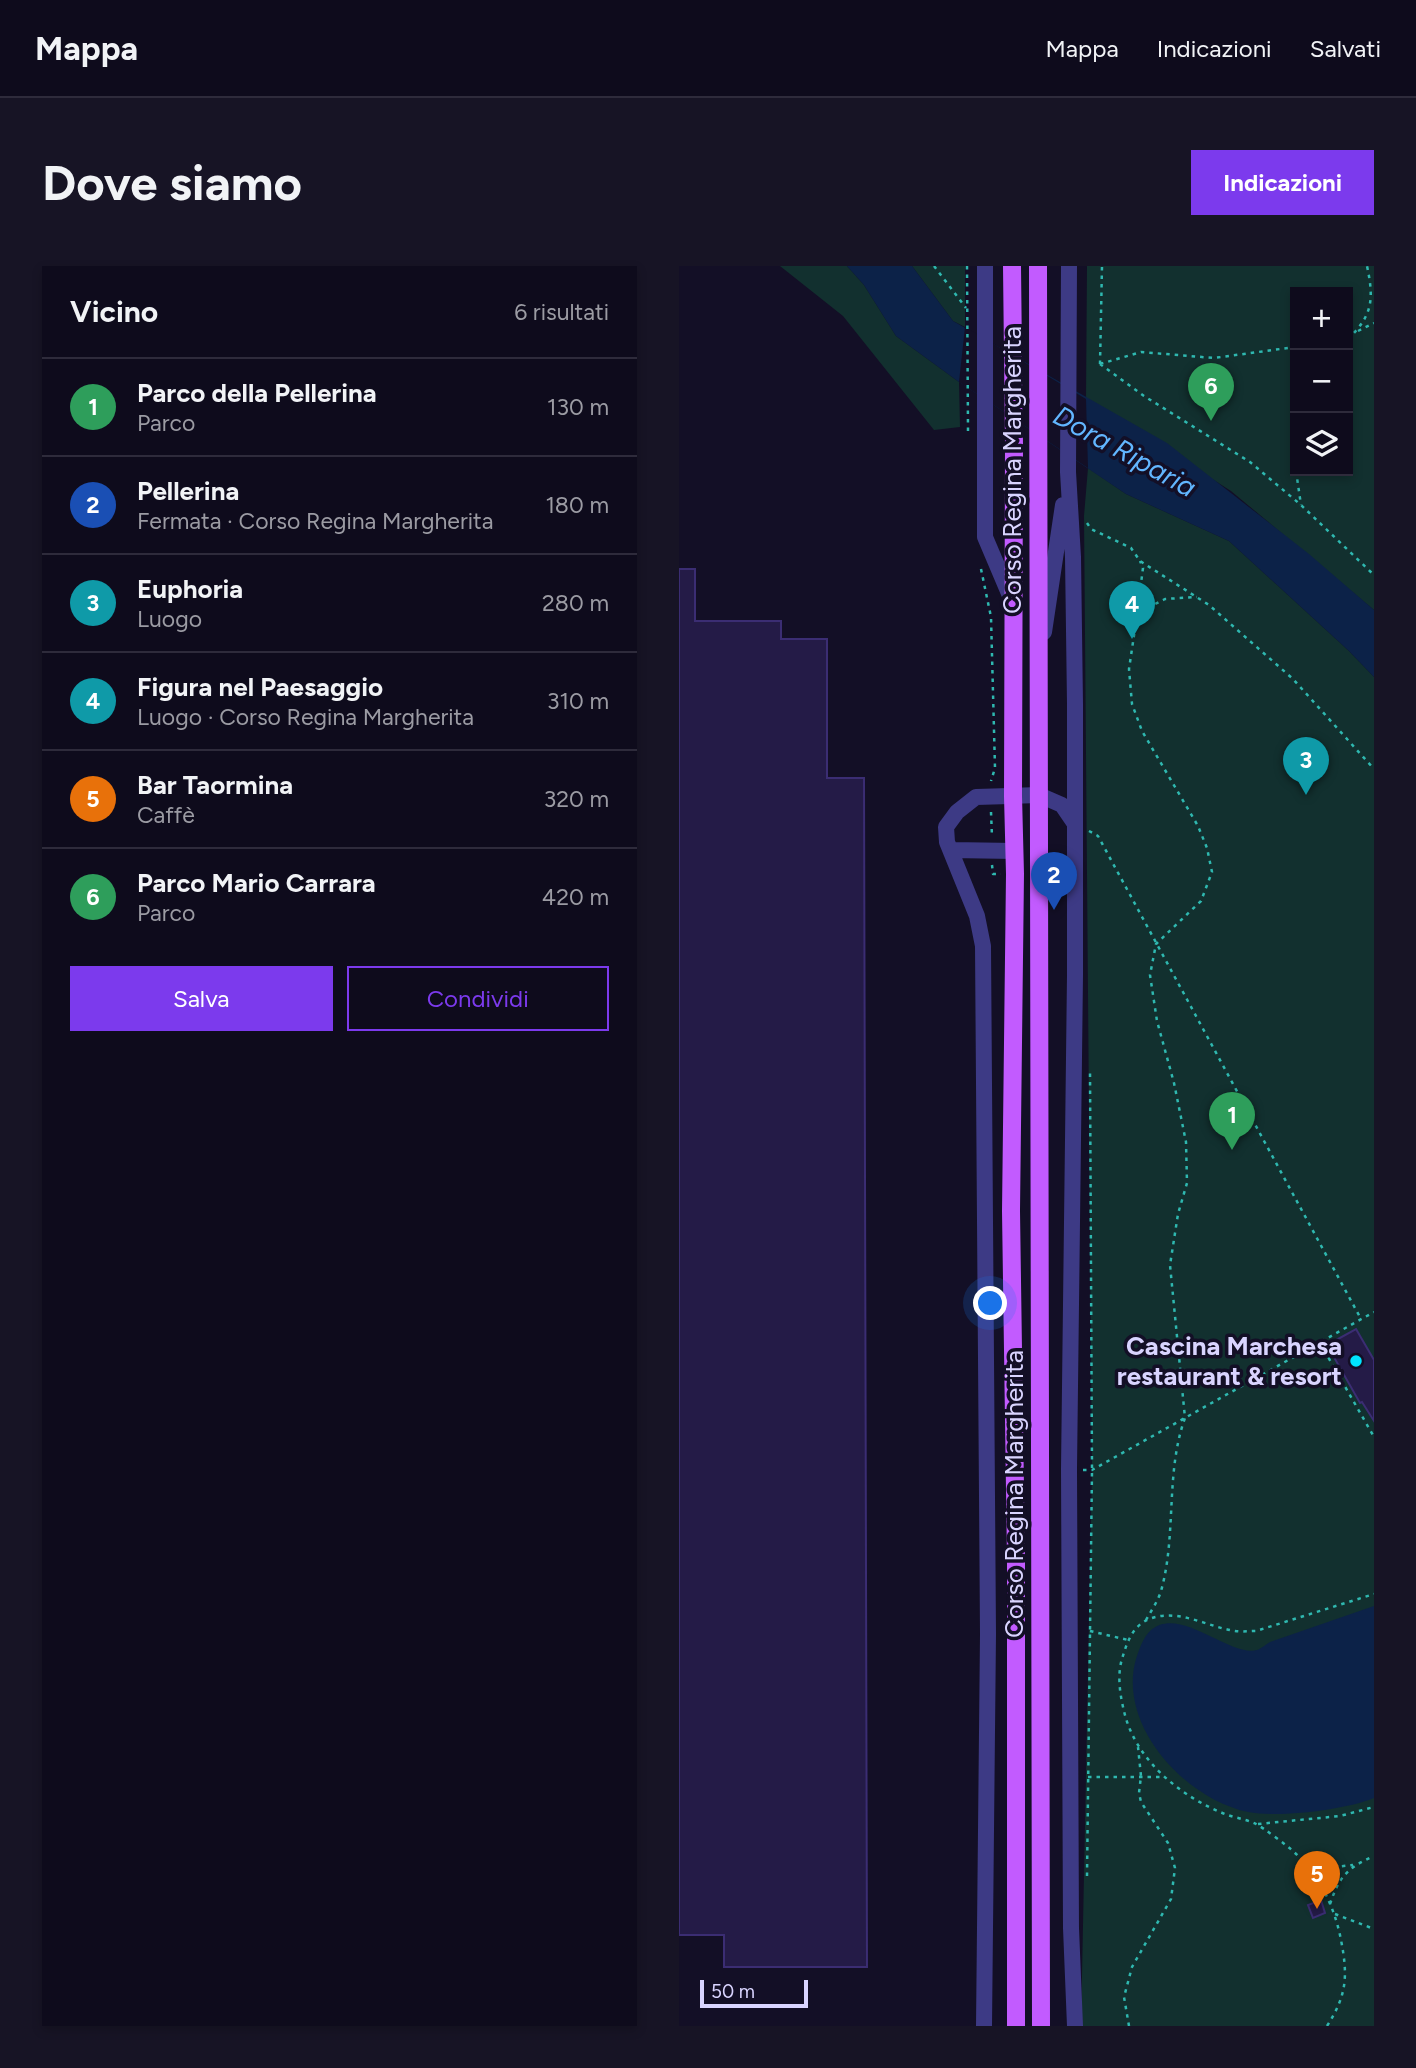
<!DOCTYPE html>
<html lang="it">
<head>
<meta charset="utf-8">
<style>
	body { margin:0; font-family:Figtree,sans-serif; background:#171425; color:#f1f3f6 }
	.controls { position:absolute; right:21px; top:21px; display:grid; overflow:hidden; border-radius:0px; box-shadow:0 4px 10px #0003 }
	.controls button { width:63px; height:63px; display:grid; place-items:center; padding:0; border:0; border-bottom:2px solid #2e2b3b; background:#0e0b1c; color:#f1f3f6; font:35px sans-serif }
	.scale { position:absolute; left:21px; bottom:18px; width:108px; box-sizing:border-box; padding-left:7px; border:4px solid #d9d4ff; border-top:0; font-size:19px; line-height:24px; white-space:nowrap; color:#d9d4ff; -webkit-text-stroke:5px #130f26; paint-order:stroke }
	.you { position:absolute; left:312px; top:1038px; width:24px; height:24px; margin:-18px; border:5px solid #fff; border-radius:50%; background:#1a73e8; box-shadow:0 0 0 10px #1a73e833 }
	.badge { display:grid; place-items:center; width:46px; height:46px; border-radius:50%; background:#7c3aed; color:#fff; font-size:23px; font-weight:700 }
	.pin { position:absolute; translate:-50% -58px; filter:drop-shadow(0 2px 4px #0008) }
	.pin::after { content:''; position:absolute; top:37px; width:24px; height:21px; background:inherit; clip-path:polygon(0 0,100% 0,50% 100%) }
	.list { margin:0; padding:0; list-style:none }
	h2 { display:flex; justify-content:space-between; align-items:center; height:91px; margin:0; padding:0 28px; font-size:30px }
	h2 small { font-size:23px; font-weight:400; color:#9b9ba3 }
	.list li { display:grid; grid-template-columns:46px 1fr auto; gap:21px; align-items:center; box-sizing:border-box; height:98px; padding:0 28px; border-top:2px solid #2e2b3b }
	.list b { display:block; font-size:26px; white-space:nowrap }
	.list p { margin:0; font-size:23px; white-space:nowrap; color:#9b9ba3 }
	.list em { font-size:23px; font-style:normal; color:#9b9ba3 }
	.actions { display:flex; gap:14px; padding:21px 28px }
	.actions a { flex:1; padding:16px 0; border:2px solid #7c3aed; border-radius:0px; text-align:center; font-size:24px; color:#7c3aed }
	.actions .main { background:#7c3aed; color:#fff }
	.icon { flex:none; width:38px; height:38px; fill:none; stroke:currentColor; stroke-width:2; stroke-linecap:round; stroke-linejoin:round }
	.map { position:relative; flex:none; width:695px; height:1760px; overflow:hidden; border-radius:0px }
	header { display:flex; align-items:center; gap:42px; box-sizing:border-box; height:98px; padding:0 35px; background:#0e0b1c; border-bottom:2px solid #2e2b3b }
	header strong { font-size:33px }
	nav { display:flex; gap:38px; margin-inline-start:auto; font-size:24px }
	.intro { display:flex; align-items:center; justify-content:space-between; box-sizing:border-box; height:168px; padding:0 42px }
	h1 { margin:0; font-size:49px }
	.button { padding:18px 32px; border-radius:0px; background:#7c3aed; color:#fff; font-size:24px; font-weight:700 }
	main { display:flex; gap:42px; padding:0 42px }
	aside { flex:1; background:#0e0b1c; border-radius:0px; box-shadow:0 4px 10px #0003 }
	.map>svg:first-child { display:block }
	.green { fill:#12302f; fill-rule:evenodd }
	.water { fill:#0c2248 }
	.pier { fill:#130f26 }
	.building { fill:#241b47; stroke:#3b2d73; stroke-width:2 }
	.lines { fill:none; stroke-linecap:round; stroke-linejoin:round }
	.path { stroke:#2fb8b0; stroke-width:2.5; stroke-dasharray:3.5 5; stroke-linecap:butt }
	.minor { stroke:#3d3a85; stroke-width:16 }
	.major { stroke:#c25bff; stroke-width:18 }
	.poi-dot { fill:#00e5ff; stroke:#130f26; stroke-width:2.5 }
	.labels { text-anchor:middle; stroke-width:7; stroke-linejoin:round; paint-order:stroke }
	.street-label { font-size:26px; fill:#d9d4ff; stroke:#130f26 }
	.poi-label { font-size:26px; font-weight:bold; fill:#d9d4ff; stroke:#130f26; text-anchor:end }
	.water-label { font-size:28px; font-style:italic; fill:#62b6ff; stroke:#130f26 }
</style>
</head>
<body>
<header>
<strong>Mappa</strong>
<nav><a>Mappa</a><a>Indicazioni</a><a>Salvati</a></nav>
</header>
<div class="intro"><h1>Dove siamo</h1><a class="button">Indicazioni</a></div>
<main>
<aside>
<h2>Vicino<small>6 risultati</small></h2>
<ul class="list">
<li><span class="badge" style="background:#2e9e5b">1</span><div><b>Parco della Pellerina</b><p>Parco</p></div><em>130 m</em></li>
<li><span class="badge" style="background:#1a4fb4">2</span><div><b>Pellerina</b><p>Fermata · Corso Regina Margherita</p></div><em>180 m</em></li>
<li><span class="badge" style="background:#0f9aa8">3</span><div><b>Euphoria</b><p>Luogo</p></div><em>280 m</em></li>
<li><span class="badge" style="background:#0f9aa8">4</span><div><b>Figura nel Paesaggio</b><p>Luogo · Corso Regina Margherita</p></div><em>310 m</em></li>
<li><span class="badge" style="background:#e8710a">5</span><div><b>Bar Taormina</b><p>Caffè</p></div><em>320 m</em></li>
<li><span class="badge" style="background:#2e9e5b">6</span><div><b>Parco Mario Carrara</b><p>Parco</p></div><em>420 m</em></li>
</ul>
<div class="actions"><a class="main">Salva</a><a>Condividi</a></div>
</aside>
<div class="map">
<svg width="695" height="1760" viewBox="0 0 695 1760">
	<rect width="100%" height="100%" fill="#130f26"/>
	<path class="green" d="M101,0h67l17,19 32,51 63,46 1,45 -26,3 -91,-114z
		M233,0h53v61l-12,-6z
		M408,0h287v344l-143,-119 -145,-92zM616,26h53v179h-53z
		M409,202l38,26 103,47 120,110 25,26v1349h-293l11,-556 -8,-954z"/>
	<path class="water" d="M168,0h65l41,55 214,122 142,111 65,56v67l-25,-26 -120,-110 -103,-47 -167,-112 -63,-46 -32,-51z
		M695,1340v192c-29,12 -96,20 -126,14 -63,-13 -131,-87 -112,-153 3,-9 7,-22 15,-29 29,-25 78,27 106,20 4,-1 9,-6 13,-8z"/>
	<path class="pier" d="M286,61l121,72 2,69 -129,-86z"/>
	<path class="building" d="M0,303h16v52h86v18h46v139h37l3,1189h-143v-32h-45z
		M677,1063l18,31v61l-12,-19 -2,1 -33,-58z
		M642,1634l4,13 -12,5 -5,-13z"/>
	<g class="lines">
		<path class="path" d="M255,0l32,42
			M288,0l1,165
			M679,65l16,-8
			M669,73c25,-24 26,-40 19,-73
			M421,98l44,32 106,66 51,43 73,70
			M421,98l41,-12 73,6 81,-11
			M421,98l2,-98
			M616,157l-3,27 3,15
			M617,205l5,34
			M408,257l4,6 40,19 9,13 69,44 84,74 81,90
			M302,303l10,48 4,151 -4,13
			M457,356l7,-54 -3,-7
			M312,546l1,25
			M410,565l9,5 263,483
			M313,599l1,9h8
			M641,1077l54,94
			M404,1204h9l282,-158
			M467,1354c5,-9 12,-19 15,-29 16,-56 4,-118 24,-173l-15,-153 8,-51 9,-31 -1,-41 -12,-59 -17,-62 -7,-46 6,-31 45,-43 11,-29 -5,-24 -9,-22 -56,-95 -10,-27 -3,-35 7,-47 11,-14 18,-9 32,-2
			M411,1365l38,9
			M409,1511h77
			M579,1558l82,-8 34,-9
			M629,1601l17,1 28,-3
			M408,1610l5,-406 -2,-400
			M651,1638c9,-27 17,-36 44,-48
			M656,1648l39,15
			M450,1760l-5,-29 8,-30 39,-68 4,-31 -7,-25 -27,-41 -2,-9 2,-17 -3,-29
			M648,1760c20,-31 21,-50 14,-86 -6,-32 -22,-66 -47,-88 -5,-5 -33,-26 -38,-28 -10,-5 -21,-6 -31,-10 -44,-17 -90,-54 -101,-103 -4,-16 -7,-36 -2,-52 5,-17 11,-35 30,-41 28,-9 56,9 83,13 7,1 14,0 21,0l118,-37"/>
		<path class="minor" d="M306,0v271l28,66
			M390,0l-1,206 5,85 2,147v271l-6,494 2,459 4,98
			M365,366l19,-127
			M272,584l64,1
			M305,1760l4,-392 -5,-688 -6,-30 -30,-74 -1,-15 11,-15 19,-15 63,-2 23,10 13,19"/>
		<path class="major" d="M333,0l2,179 -1,351 2,78 -4,337 5,348v467
			M359,0l3,1760"/>
	</g>
	<circle class="poi-dot" cx="677" cy="1095" r="7"/>
	<g class="labels">
		<g class="street-label">
			<text transform="translate(333 204) rotate(-90)" y="9">Corso Regina Margherita</text>
			<text transform="translate(335 1228) rotate(-90)" y="9">Corso Regina Margherita</text>
		</g>
		<g class="poi-label">
			<text x="663" y="1089">Cascina Marchesa<tspan x="663" dy="30">restaurant &amp; resort</tspan></text>
		</g>
		<g class="water-label">
			<text transform="translate(446 185) rotate(29)" y="10">Dora Riparia</text>
		</g>
	</g>
</svg>
<div class="controls">
<button>+</button>
<button>−</button>
<button><svg class="icon" aria-label="layers" viewBox="0 0 24 24"><path d="M12 4l9 5-9 5-9-5zM3 14l9 5 9-5"/></svg></button>
</div>
<div class="scale">50 m</div>
<div class="you"></div>
<div class="pin badge" style="left:553px;top:884px;background:#2e9e5b">1</div>
<div class="pin badge" style="left:375px;top:644px;background:#1a4fb4">2</div>
<div class="pin badge" style="left:627px;top:529px;background:#0f9aa8">3</div>
<div class="pin badge" style="left:453px;top:373px;background:#0f9aa8">4</div>
<div class="pin badge" style="left:638px;top:1643px;background:#e8710a">5</div>
<div class="pin badge" style="left:532px;top:155px;background:#2e9e5b">6</div>
</div>
</main>
</body>
</html>
